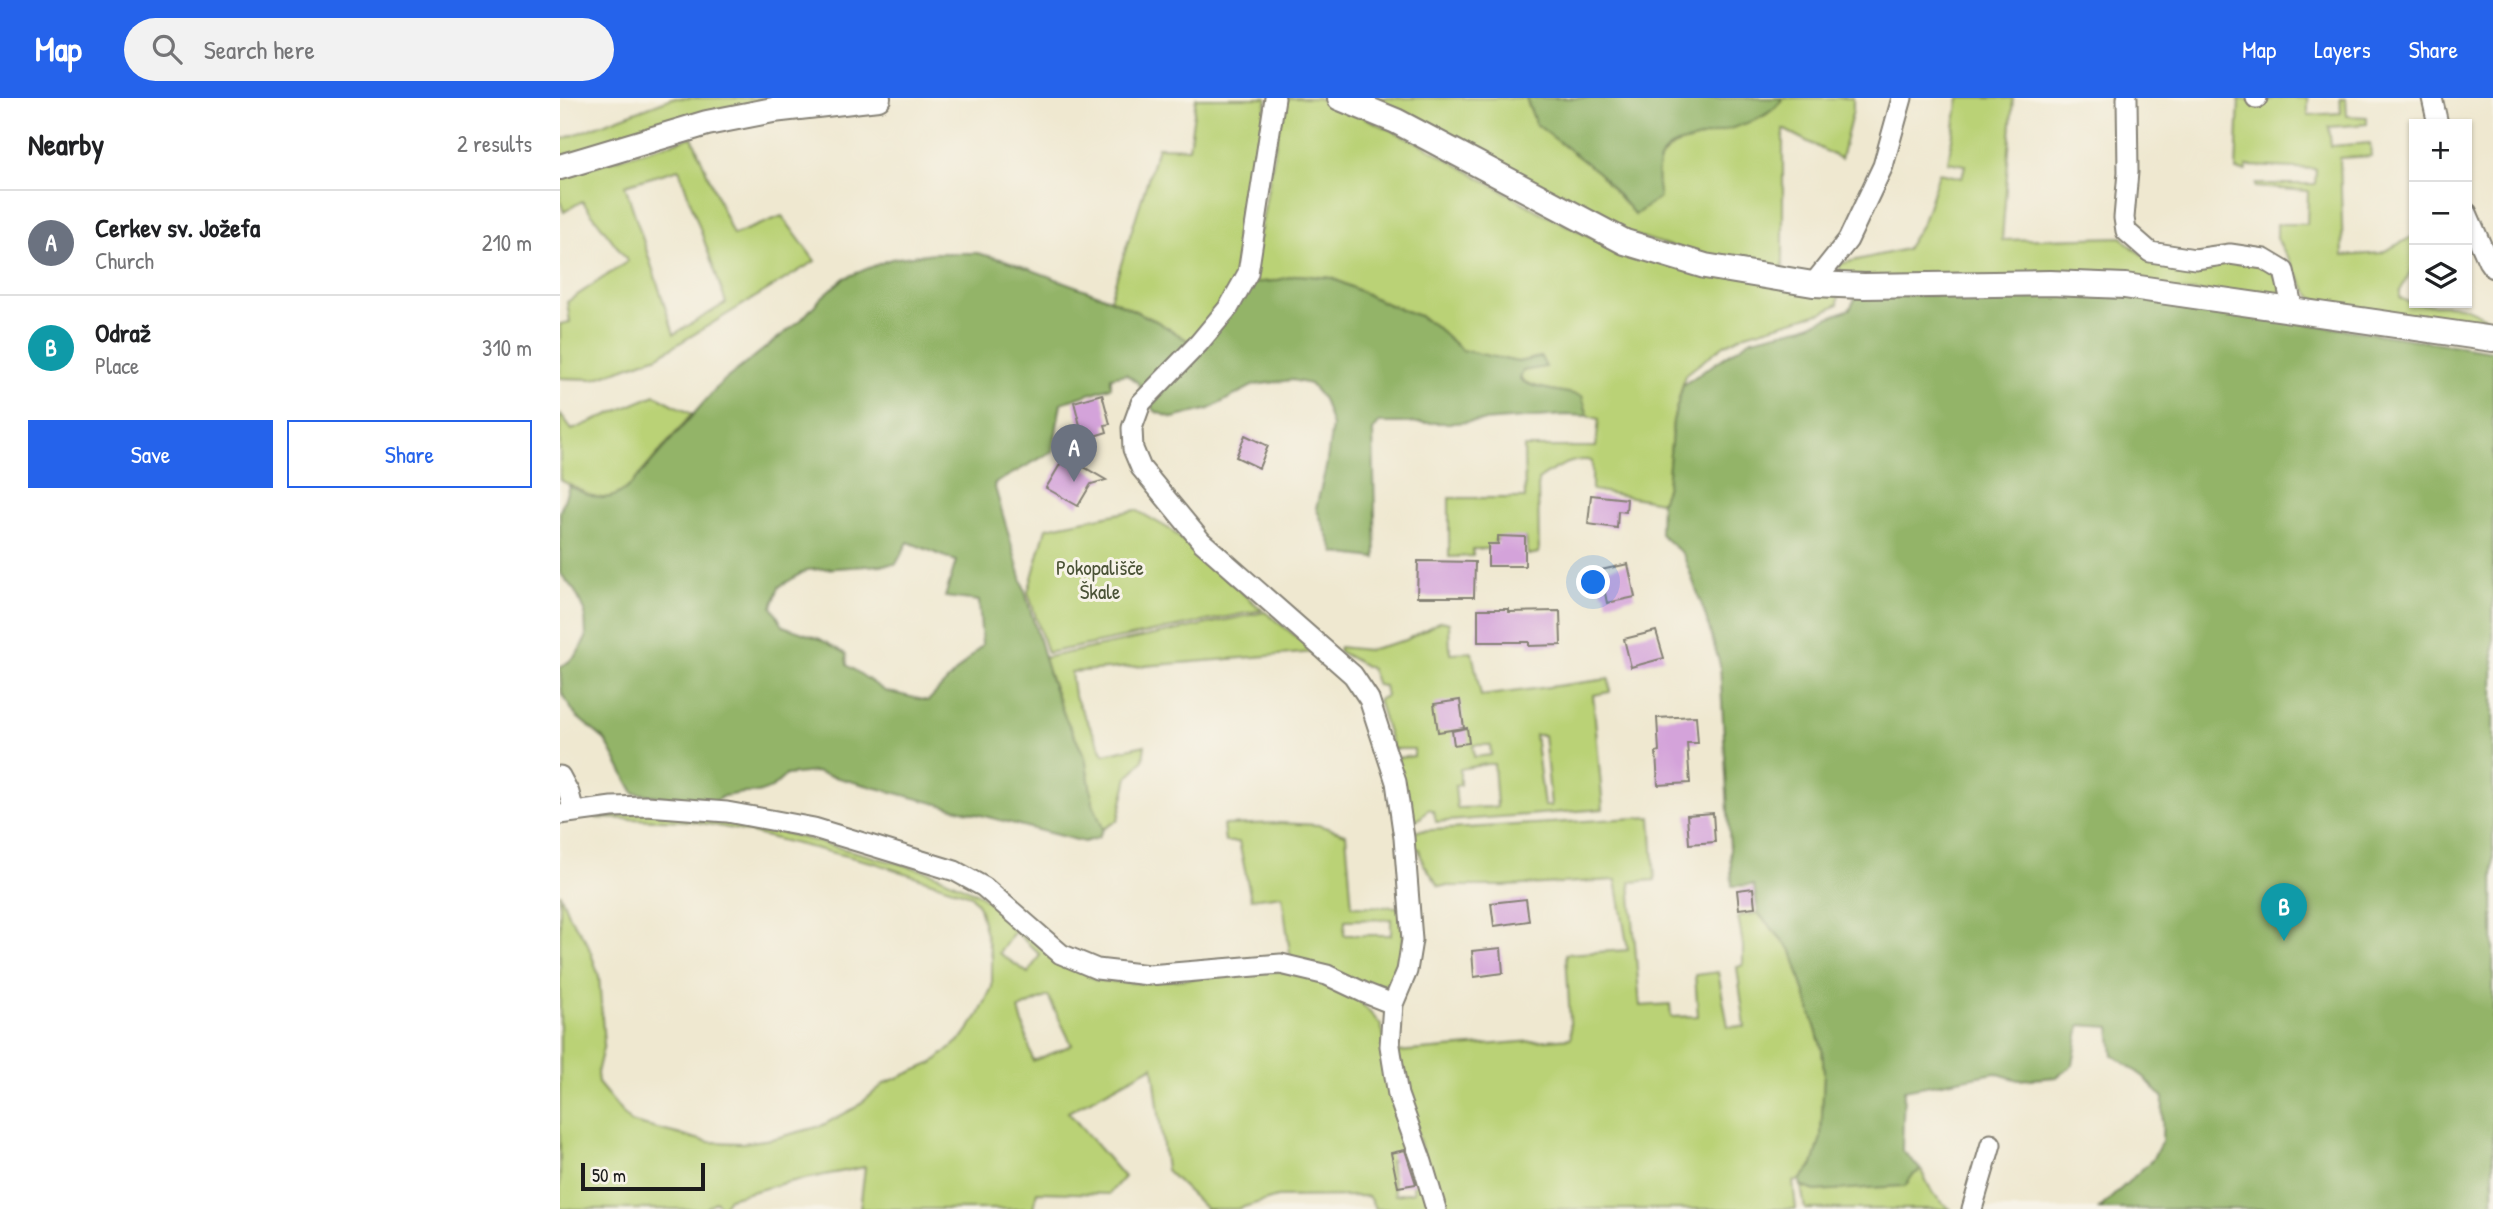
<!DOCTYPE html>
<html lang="en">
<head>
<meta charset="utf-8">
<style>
	body { margin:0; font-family:"Patrick Hand",sans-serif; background:#f2f2f2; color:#202124 }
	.controls { position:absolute; right:21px; top:21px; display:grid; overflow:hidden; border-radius:0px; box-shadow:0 2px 5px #0004 }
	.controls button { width:63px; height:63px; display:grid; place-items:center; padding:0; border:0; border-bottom:2px solid #e0e0e0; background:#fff; color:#202124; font:35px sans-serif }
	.scale { position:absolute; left:21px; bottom:18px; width:124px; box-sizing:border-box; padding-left:7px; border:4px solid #1c1c1c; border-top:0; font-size:19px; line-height:24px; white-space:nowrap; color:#1c1c1c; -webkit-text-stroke:5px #f7f3e8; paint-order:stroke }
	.you { position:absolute; left:1034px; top:485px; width:24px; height:24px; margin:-18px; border:5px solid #fff; border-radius:50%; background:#1a73e8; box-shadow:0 0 0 10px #1a73e833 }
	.badge { display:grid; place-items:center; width:46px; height:46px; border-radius:50%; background:#2563eb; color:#fff; font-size:23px; font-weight:700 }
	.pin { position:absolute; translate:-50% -58px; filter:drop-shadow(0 2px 4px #0008) }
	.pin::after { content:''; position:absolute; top:37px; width:24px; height:21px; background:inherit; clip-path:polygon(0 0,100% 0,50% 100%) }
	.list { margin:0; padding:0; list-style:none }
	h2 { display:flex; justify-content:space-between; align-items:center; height:91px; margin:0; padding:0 28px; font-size:30px }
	h2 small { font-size:23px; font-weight:400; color:#757577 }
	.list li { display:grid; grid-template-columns:46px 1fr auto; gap:21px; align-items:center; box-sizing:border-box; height:105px; padding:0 28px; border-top:2px solid #e0e0e0 }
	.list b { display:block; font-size:26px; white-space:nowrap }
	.list p { margin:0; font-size:23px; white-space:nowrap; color:#757577 }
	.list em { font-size:23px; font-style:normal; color:#757577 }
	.actions { display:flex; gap:14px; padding:21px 28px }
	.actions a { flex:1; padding:16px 0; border:2px solid #2563eb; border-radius:0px; text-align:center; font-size:24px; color:#2563eb }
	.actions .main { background:#2563eb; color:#fff }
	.icon { flex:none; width:38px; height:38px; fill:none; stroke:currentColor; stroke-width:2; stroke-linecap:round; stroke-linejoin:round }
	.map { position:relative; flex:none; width:1933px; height:1111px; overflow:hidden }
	header { display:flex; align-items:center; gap:42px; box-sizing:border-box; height:98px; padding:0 35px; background:#2563eb; color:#fff }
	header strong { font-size:33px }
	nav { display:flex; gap:38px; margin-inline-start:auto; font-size:24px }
	.search { width:490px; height:63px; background:#f2f2f2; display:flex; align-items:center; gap:18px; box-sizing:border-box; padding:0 24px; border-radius:38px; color:#757577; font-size:26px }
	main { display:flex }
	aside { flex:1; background:#fff }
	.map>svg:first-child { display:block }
	.green { fill:#bad276; stroke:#6b7749; stroke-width:2; fill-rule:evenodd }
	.forest { fill:#93b467; stroke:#586842; stroke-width:2; fill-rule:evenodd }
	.building { fill:#d4a3da }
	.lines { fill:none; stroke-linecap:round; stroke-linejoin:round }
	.minor-casing { stroke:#868276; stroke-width:23 }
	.major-casing { stroke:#868276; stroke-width:28 }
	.minor { stroke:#fff; stroke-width:19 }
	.major { stroke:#fff; stroke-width:24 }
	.labels { text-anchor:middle; stroke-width:6; stroke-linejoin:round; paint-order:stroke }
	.park-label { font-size:21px; fill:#4b5337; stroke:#f7f3e8 }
</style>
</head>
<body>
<header>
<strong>Map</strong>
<div class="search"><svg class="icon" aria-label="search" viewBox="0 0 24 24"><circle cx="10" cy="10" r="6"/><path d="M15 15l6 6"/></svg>Search here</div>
<nav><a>Map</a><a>Layers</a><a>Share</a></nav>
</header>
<main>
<aside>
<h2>Nearby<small>2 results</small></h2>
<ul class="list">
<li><span class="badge" style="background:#6b7280">A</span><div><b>Cerkev sv. Jožefa</b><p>Church</p></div><em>210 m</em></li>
<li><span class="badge" style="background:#0f9aa8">B</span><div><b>Odraž</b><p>Place</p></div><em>310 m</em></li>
</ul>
<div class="actions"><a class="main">Save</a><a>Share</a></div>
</aside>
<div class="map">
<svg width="1933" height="1111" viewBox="0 0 1933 1111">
	<rect width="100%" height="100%" fill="#f7f3e8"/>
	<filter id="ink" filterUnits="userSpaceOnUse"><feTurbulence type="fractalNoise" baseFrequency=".0143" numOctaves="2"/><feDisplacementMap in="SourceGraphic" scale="14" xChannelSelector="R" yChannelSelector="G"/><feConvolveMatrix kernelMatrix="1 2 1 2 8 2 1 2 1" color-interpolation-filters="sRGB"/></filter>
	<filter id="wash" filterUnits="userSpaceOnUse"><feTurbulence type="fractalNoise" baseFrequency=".00686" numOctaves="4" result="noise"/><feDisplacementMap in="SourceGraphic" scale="28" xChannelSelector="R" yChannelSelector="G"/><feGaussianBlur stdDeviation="1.57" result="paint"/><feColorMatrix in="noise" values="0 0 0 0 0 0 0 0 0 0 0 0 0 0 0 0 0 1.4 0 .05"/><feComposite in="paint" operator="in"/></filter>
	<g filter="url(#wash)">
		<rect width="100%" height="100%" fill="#efe8d0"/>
		<path class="green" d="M112,0h115l-85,15 -65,17v3l-77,24v-17z
			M636,0h71l-26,175 -49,70 -36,-22 -46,-22 48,-152 31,1z
			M729,0h28l21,7 85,40 115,66 61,30 240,53 -1,10 -15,8 -77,22 -22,11 -39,30 -12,46 -6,65 -6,16 -69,-12v-29c-18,-5 -39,8 -54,19l1,73 -11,2 -2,-17 -31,2 1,9h-23v7l-24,1v-59h76l-1,-51h72l3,-28 -11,-3 -7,-20c-17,-5 -51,-7 -61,-18l3,-7 18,-14 -23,5 -57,-12 -26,-24 -15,-10 -33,-12 -55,-26 -34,-3 -24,6 -23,2 29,-163 4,-14z
			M802,0h164l10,26 63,49 36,42 21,-39 4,-18 14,-13 89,-28 18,-14 1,-5h71v12l-12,49 -58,-30v141l-62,-9 -108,-32z
			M1399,0h54l-11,142 120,-3c10,12 20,20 35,23 32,7 120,-17 125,33l-5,3 -436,-21 -2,-11 67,-15 17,-27 16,-49 23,5 3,-13 -17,-3z
			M1714,0h34v17l33,-2 -1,-15h6l1,18 20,1v7l-38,3 2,19 39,-3 1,13 -31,2 3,98 38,-3 31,-16 2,-3v32l-14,25v6c14,12 42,6 60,9 9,2 18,8 26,11l-8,6 -10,2 -141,-21 -14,-6 -8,-10 -28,-49v-15h30l1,-33 -53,-4v-3h60l1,-15 -69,-3 -1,5 -10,-1 3,-71 26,3z
			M132,39l41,98 49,-19 33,45 -157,95 -64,23 -34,-1v-54l10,-2 -3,-20 61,-41 -46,-60 -18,11 -4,-11v-25zM119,71l47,134 -52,31 -49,-149z
			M95,297l37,19 -61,71 -13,11 -21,3 -37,-19v-66l12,16z
			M576,412l35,20 91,80 -215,43 -19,-61 18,-64z
			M705,514l51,40 -245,20 3,23 30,59 41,-9 -2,15 -15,17 -10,43 -15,9 -10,-26 -8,-46 -20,-40 -22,-59z
			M881,523l8,2 1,30 22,-1 9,44 128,-17 1,13 -17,3 10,114 -167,13 -3,-12 -5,-1c-7,9 -9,13 -21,10l-11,-61 18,-2v-7h-21l-15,-49 8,-4 -2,-10 -7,-1 -6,-16 -33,-18 1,-4 29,3 38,-10zM975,637h9l7,71h-7zM913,647h17l1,10 -17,2zM927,666h7l3,43 -40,1 -2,-22 5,-1v-16z
			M89,714l102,12 179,48 47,21 118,87 43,3 142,-12 25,5 52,22 24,27 49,184h-54l-8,-13 -91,1 -40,12h-31l-40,-39 -13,-104 -85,46 56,65 -15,17 -72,-2 -4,17h-173l5,-42 -81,16 -55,15 -7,10 -6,-7 -11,8h-145v-316l9,23 18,26 12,34 5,68 -7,29 1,10 32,39 79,20 33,1 30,-4 49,-13 34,-18 30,-25 48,-20 30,-26 16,-22 13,-28v-29l-13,-51 -8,-12 -96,-32 -136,-33 -48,-9 -96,-3zM455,833l25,24 -12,18 -29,-20zM488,898l24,49 -39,16 -14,-52zM848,1060l6,34 -19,3 -5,-34z
			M1091,719l4,63 -25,2 10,124 30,-2 1,13 27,-1 -3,-41 23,-3 10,54 17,1 -8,-60 6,-2v-20l-5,-29 20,-3 34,38 30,98 2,24 -3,65 -8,27 -13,15 -7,2 3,27h-356l-43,-141v-16l174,-14 -5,-84 62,-4 -12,-70 -110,6h-67l-16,-23 -4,-14h-9l1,-15 4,-3z
			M720,725l38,2 28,9 6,72 52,1 -1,47 -5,19 -8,10 -15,5 -84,-27 -9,-66 -31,4 -12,-57h-14l-2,-17zM831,821v16h-47l1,-15z
			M1361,1072l12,24 17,15h-145l-4,-23 14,5 98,-16z"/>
		<path class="forest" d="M966,0h256c-8,22 -64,34 -86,41 -6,3 -14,3 -21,6 -21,8 -19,33 -15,52l-25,18 -36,-42 -63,-49z
			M373,155h44l28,7 105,39 46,22 36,22 -48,48 -7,-9 -11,-8 -15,3v10l-50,16 -8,48 -59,33 56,194 15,39 20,40 8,46 10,26 -5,9 -14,4 -269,-70 -29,3 -14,13 -14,5h-15l-19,3 -12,7 -78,-10 -29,-53 -29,-24 -14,-22 -2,-26 16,-12 10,-18 -1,-27 -10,-20 -15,-18v-61l9,-26c27,12 37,20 62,-1l90,-102 81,-64 19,-21 23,-20 47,-19zM348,444l48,19 -11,36 34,4 3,44 -54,56 -43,-10 -38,-26 -1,-11 -26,-15 -37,-13 -11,-19 7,-20 28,-17 89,-6z
			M738,177l34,3 55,26 32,12 16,10 27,24 56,12 23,-5 5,10 -23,4 -3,8c10,10 45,12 62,17l6,20 -23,-1 -111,8h-75l-6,8 3,127 -41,-5 -19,-45 10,-41 6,-41 -9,-27 -13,-15 -18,-4 -38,5 -45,24 -36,9 -17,-6 -5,-6 100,-123 23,-2z
			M1297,197h256l380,56v858h-394l53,-49 10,-19 1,-43 -19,-21 -31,-22 -3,-28 -30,-2 -7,40 -16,12 -39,3 -23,-7 -91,17 -2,60 19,20 -8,5 -8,11 -90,5 -14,-5 -1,-6 13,-15 8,-28 3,-64 -2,-24 -30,-98 -34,-38 -4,-28 -22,1 -12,-221 -16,-54 -21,-57 -23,-20 1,-32 6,-16 6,-65 10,-36 69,-46 52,-12 46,-18z"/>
		<g id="blocks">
			<path class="building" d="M542,296l8,30 -5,1 2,7 -16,5 -2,-6 -7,2 -8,-31z
				M685,337l23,11 -9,22 -23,-11z
				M505,358l41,24 -15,4 -13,22 -32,-18z
				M1031,397l36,4 -1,13 -8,-1 -1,17 -29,-4z
				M938,438l27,1v29h-37v-22h10z
				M858,463l57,1 -1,35h-57z
				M1068,466l7,33 -28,6 -2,-10h-3l-1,-23z
				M918,511h31v3l51,-1 1,34 -32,1v-4h-51z
				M1096,533l8,27 -33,9 -7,-28z
				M900,602l4,28 -26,4 -4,-28z
				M1136,618l2,27h-11l3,40 -32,2 -2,-33 3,-1 -2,-33z
				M907,630l2,15 -15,2 -2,-14z
				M1153,715l2,29 -26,2 -2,-29z
				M1193,790l2,19 -16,2 -2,-19z
				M966,801l3,22 -35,5 -3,-23z
				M941,850l2,25 -29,4 -2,-26z
				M845,1052l11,34 -18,3 -7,-34z"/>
		</g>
	</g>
	<g filter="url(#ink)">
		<use href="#blocks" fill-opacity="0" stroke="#868276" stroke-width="2"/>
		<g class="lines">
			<g class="minor-casing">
				<path id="minor" d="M715,0l-27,175 -19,34 -30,36 -58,60 -9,25 1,21 8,19 61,74 151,133 16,24 27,83 8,56 8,102 -5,31 -14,33 -3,42 8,49 24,67 14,47
					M1567,0l1,74 -4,46 2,13 24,21 45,7 35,-5 34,5 20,12 9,39
					M1696,0h1
					M1872,0l6,26
					M1907,115l21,48 5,7
					M1253,186l35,-44 35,-74 19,-68
					M0,678l9,17 5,19
					M0,716l52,-7 35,-1 80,6 87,16 141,43 29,16 77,67 36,15 52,6 132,-11 46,11 38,18 28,11
					M1412,1111l19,-65"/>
			</g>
			<g class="major-casing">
				<path id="major" d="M780,0l56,23 229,121 80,24 108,18 51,2 186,-3 75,3 368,53
					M0,69l147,-44 66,-13 105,-12"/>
			</g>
			<use href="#minor" class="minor"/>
			<use href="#major" class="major"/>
		</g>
	</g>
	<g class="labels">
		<g class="park-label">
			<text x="540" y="477">Pokopališče<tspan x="540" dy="24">Škale</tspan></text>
		</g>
	</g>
</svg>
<div class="controls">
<button>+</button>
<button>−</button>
<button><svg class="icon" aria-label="layers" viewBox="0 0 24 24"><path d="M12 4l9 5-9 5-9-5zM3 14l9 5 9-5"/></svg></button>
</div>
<div class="scale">50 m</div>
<div class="you"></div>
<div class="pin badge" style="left:514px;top:384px;background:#6b7280">A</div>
<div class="pin badge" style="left:1724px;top:843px;background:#0f9aa8">B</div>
</div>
</main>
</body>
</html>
